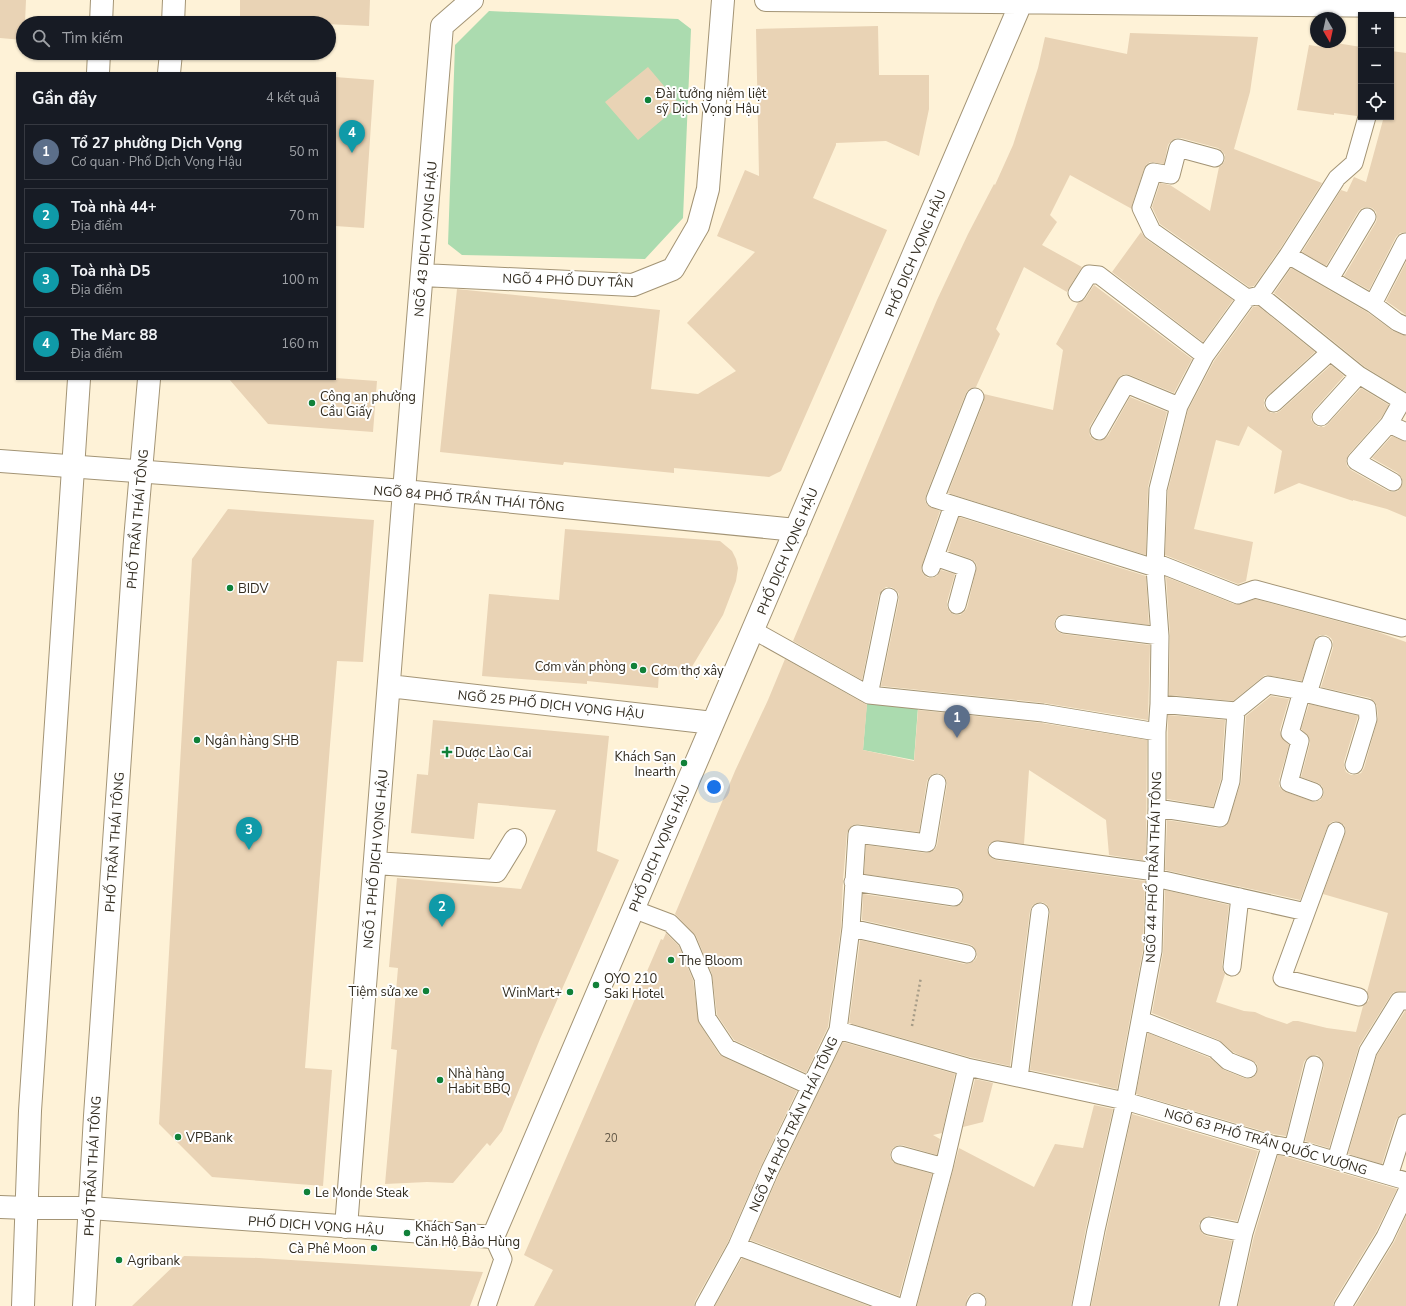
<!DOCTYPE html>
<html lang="vi">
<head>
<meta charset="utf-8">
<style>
	body { margin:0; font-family:"Nunito Sans",sans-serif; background:#20242c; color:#f1f3f6 }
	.controls { position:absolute; right:12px; top:12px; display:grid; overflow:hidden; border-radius:0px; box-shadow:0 1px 3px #0004 }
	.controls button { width:36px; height:36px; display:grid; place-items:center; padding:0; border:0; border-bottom:1px solid #363941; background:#171b24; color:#f1f3f6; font:20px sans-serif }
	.compass { position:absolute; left:1310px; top:12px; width:36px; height:36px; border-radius:50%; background:#171b24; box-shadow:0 1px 3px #0004; rotate:171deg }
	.you { position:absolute; left:714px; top:787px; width:14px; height:14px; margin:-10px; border:3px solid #fff; border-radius:50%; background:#1a73e8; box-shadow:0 0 0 6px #1a73e833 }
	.badge { display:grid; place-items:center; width:26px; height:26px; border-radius:50%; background:#108139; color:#fff; font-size:13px; font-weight:700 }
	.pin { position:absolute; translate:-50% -33px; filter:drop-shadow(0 1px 2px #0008) }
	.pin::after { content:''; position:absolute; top:21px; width:14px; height:12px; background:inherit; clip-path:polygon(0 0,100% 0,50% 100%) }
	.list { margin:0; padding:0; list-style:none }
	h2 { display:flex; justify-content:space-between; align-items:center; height:52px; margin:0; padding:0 16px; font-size:17px }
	h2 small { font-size:13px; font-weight:400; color:#9ea1a6 }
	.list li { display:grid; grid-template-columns:26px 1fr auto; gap:12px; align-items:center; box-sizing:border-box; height:56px; margin:0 8px 8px; padding:0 8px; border:1px solid #363941; border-radius:0px }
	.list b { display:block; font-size:15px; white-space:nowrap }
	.list p { margin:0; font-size:13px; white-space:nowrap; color:#9ea1a6 }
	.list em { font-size:13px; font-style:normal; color:#9ea1a6 }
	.icon { flex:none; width:22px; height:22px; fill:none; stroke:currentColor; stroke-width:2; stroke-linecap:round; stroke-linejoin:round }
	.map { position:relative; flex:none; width:1406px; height:1306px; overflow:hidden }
	.search { position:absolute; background:#171b24; box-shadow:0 1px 3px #0004; left:16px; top:16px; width:320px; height:44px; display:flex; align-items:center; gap:10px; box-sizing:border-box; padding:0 14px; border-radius:22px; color:#9ea1a6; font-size:15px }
	.panel { position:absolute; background:#171b24; box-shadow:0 1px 3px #0004; left:16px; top:72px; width:320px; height:308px; border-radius:0px }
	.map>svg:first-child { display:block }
	.green { fill:#abdbaf }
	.building { fill:#e9d3b5 }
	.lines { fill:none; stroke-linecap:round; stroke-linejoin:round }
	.lane-casing { stroke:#a39475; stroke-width:19 }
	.street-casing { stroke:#a39475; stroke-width:24 }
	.secondary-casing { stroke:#a39475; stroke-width:24 }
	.path { stroke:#a59b87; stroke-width:2.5; stroke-dasharray:2 3; stroke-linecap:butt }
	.lane { stroke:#fff; stroke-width:17 }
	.street { stroke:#fff; stroke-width:22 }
	.secondary { stroke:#fff; stroke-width:22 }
	.poi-dot { fill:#108139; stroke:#fff; stroke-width:1.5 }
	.labels { text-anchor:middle; stroke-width:4; stroke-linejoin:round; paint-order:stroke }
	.number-label { font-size:11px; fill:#605645 }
	.poi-label { font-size:13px; fill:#322c20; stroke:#fff; text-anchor:start }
	.street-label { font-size:13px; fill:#322c20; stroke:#fff }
</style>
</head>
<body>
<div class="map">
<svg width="1406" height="1306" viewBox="0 0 1406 1306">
	<rect width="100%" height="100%" fill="#fef2d7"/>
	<path class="green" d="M489,11l189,8 13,10 -8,189 -38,41 -183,-4 -14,-11 7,-199z
		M867,701l51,6 -4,53 -51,-10z"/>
	<path class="building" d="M0,0h26l-1,23h-2v17l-23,-2z
		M240,0h130l-1,26 -129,-6z
		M878,26l1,49h50v34l-10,47 -33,-15 -50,2v2l-23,53 74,32 -106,241 -12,6 -95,-9v5l-110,-11 -1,3 -123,-13 17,-163 203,21 -9,79 47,5 38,-23 -49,-48 68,-71 -38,-16 28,-66 14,6 -3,-147z
		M1130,33l128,4 -8,55 -16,57 88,34 -42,66 -26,37 -5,1 -89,-63 -8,-17 8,-24 10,2 40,26 9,-44 3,-2 3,-5v-5l-3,-4 -4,-3 -37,-10h-5l-5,3 -3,4 -4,19 -14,-2 -4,3 -2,4 -12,36v4l-62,-34 -20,40 7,7 -15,23 40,22 -13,21 -2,4 -43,-25 -28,62 4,5 -24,53 -7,2 -3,4 -40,102 -1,6 3,5 12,5 -18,54 -1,4 2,5 5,4h4l5,-2 4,-6 14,4 -8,28v5l3,5 5,3h5l4,-3 3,-4 10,-42 -2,-4 -4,-3 -23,-8 11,-34 187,59 3,49 -84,-11 -5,1 -4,3 -2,5 1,5 3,4 5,2 87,11 -2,75 -104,-17 -163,-17 18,-87v-5l-3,-4 -5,-3h-5l-4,3 -3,5 -17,85 -69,-39 144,-341 31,-66 26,-50 1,1 18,-40 25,-77 7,-31 82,17z
		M1330,42l31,5v62l-4,7 -23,-3v2l-37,-5 12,-65 20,3z
		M1391,51l15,2v179l-6,1 -4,4 -27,53 -25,-14 32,-54 1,-4 -1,-6 -4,-4 -4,-1 -6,1 -4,4 -32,54 -24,-14 39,-62 6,2 7,-15 12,5 17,-62 -6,-1v-2h14z
		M648,67l32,38 -42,35 -33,-38z
		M335,77l39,3 -10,148 -29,-2z
		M1141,232l5,7 87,61 -30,42 -91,-70z
		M1406,262v53l-20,-14z
		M1291,268l76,44 26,19 13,5v56l-41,-25 -91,-74z
		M1094,285l98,74 -18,34 -44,-18 -5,-1 -5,2 -30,50 -1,5 1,5 4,4 5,1 5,-2 4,-3 22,-39 37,15 -19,75 -2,68 -198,-62 36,-92v-7l69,16 10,-60 -7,-6 22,-41 7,-4z
		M1258,306l57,46 -48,44 -3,4v6l2,3 5,4h5l4,-2 51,-46 13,11 -31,35 -2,4v5l4,5 4,2h5l4,-3 33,-36 28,17 -8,13 -32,36 -3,6 1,6 4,4 37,21 5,1 5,-1 3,-4 2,-5 -2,-5 -3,-4 -26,-15 20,-22 14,6v75l-19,-8 -34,-9v1l-54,-18 -25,11 8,-43 -34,-25 -9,20 -23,-6 -22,89 59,13 -7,39 -8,3 -73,-29 3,-65 20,-80 26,-49 39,-54z
		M335,378l42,3 -4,51 -105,-8 -39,-45z
		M228,509l146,11 -11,142 -26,-1 -7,84 -25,323 27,2 -9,116 -111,-9 -53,-53 33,-565z
		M565,529l155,12 12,10 4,8 2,9 -2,13 -13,34 -36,60 -28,-3 -1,16 -71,-7v3l-105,-8 7,-82 70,6z
		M1166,577l68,27h7l14,-5 123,33 28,10v349l-12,1 -3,3 -32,51 -30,102 -24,-7 19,-74 -1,-5 -2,-4 -4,-3 -6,1 -4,2 -3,4 -18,74 -13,-2 -137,-40 12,-61 62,25 14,12 20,8 5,1 5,-2 3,-5 1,-5 -2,-4 -23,-11 -14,-12 -67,-27 11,-60 2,-63 64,15 -7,61 1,5 2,3 -9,28 28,9 11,1 11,5 21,7 6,-3h5l29,7 29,4 7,-26 6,-6 -2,-8 21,-79 -65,-19 22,-60 1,-4 -2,-5 -5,-3 -5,-1 -4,2 -3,5 -27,72 -135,-30 2,-50 51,8 5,-1 4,-2 14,-43 5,-66 25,-20 18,3 -9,31 1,6 8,9 -10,35v6l3,4 4,2 25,9 4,1 5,-2 3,-4 1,-5 -2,-5 -4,-3 -17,-6 9,-34 -1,-6 -8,-8 8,-25 49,12 -14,46v5l2,5 5,3h5l5,-2 3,-5 14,-50 -1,-11 -2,-5 -5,-4 -49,-11 12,-39v-6l-2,-4 -5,-3h-6l-4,3 -2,4 -12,39 -37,-6 -32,26 -64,-6 1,-60z
		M785,659l82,46 -4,45 51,11 4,-51 124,13 105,17 -1,121 -37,-6 -3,-35 -77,-50 -5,74 -30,-3 -5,3 -2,5 1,4 3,5 5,2 149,21 -2,69 -26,139 -18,-4v-1l-69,-14 20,-157 -1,-5 -3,-4 -4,-2 -6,1 -4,3 -2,5 -20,155 -41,-9 -120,-34 11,-83 105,24 5,-1 4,-2 3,-4 -1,-6 -3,-5 -4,-2 -107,-24 1,-26 90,13 5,-1 4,-3 2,-5 -1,-4 -3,-5 -4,-2 -92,-13 2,-29 60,8 5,-1 4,-3 2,-4 10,-61 -1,-5 -2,-3 -6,-3 -5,1 -4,3 -2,4 -8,51 -61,-8 -5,1 -4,4 -2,4 -4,48 -2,46 -13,100 -22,46 -72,-33 -17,-25 -5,-41 -16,-38 -21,-22 60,-143 33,-71z
		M1168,715l57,5 -4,59 -8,28 -46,-8z
		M433,720l176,16 -12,115 22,9 -79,179 -38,92 -12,15 -3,-3 -34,40 -26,-1 -42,2 12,-134 -6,-1 7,-81 -9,-1 8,-89 124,11 35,-79 -78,-7 -4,36 -63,-6 6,-59 11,1z
		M666,933l13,13 14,34 6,43 20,31 4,3 74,34 -36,75 -33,76 -33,59 -1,5h-160l19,-36 -29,-15 137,-316 2,1z
		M1405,1011h1v102l-6,2 -4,5 -14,44 -34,-10 29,-99z
		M843,1042l112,32 -13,59 -9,2 7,4 -3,16 -35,-10h-4l-5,3 -3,5v4l3,5 4,2 35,10 -33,122 -149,-56 29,-66z
		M975,1079l18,4 -10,39 -20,5z
		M1094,1105l19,4 -27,119 -15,78h-85l1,-5 -2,-5 -4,-3 -4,-1 -5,1 -4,4 -3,9h-48l42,-158 75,39 21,-43 28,4z
		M1132,1114l126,37 -21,70 -26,-5 -6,1 -4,3 -2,4 1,6 3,4 4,2 25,5 -14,65h-127l15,-74z
		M1278,1155l13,3 106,31 -21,43 -42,69 -1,5h-95l16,-70z
		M1406,1216v90h-51l39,-64z
		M184,1256l75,2 224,14 -13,34h-338z
		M742,1258l127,48h-154z"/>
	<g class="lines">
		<g class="lane-casing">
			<path id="lane" d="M1215,158l-37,-10 -7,27 -18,-3 -12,36 11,23 95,67
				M1288,255l49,-77 17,-15 13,-46
				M1330,279l37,-62
				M1077,293l12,-19 10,1 106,81
				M1260,295l99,80 43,26 -13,23 -33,37 37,21
				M1373,304l32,-62
				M975,397l-40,102 220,69
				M1274,403l56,-51
				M1321,417l38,-42
				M1389,424l17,8
				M1099,431l27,-47 53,22
				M935,557l32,11 -10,37
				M1155,562l83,33 17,-6 147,39
				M931,568l22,-63
				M1064,624l96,12
				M753,630l116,65 174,18 114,19
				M1302,691l-12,42 10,8 -11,42 25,9
				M1308,694l15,-49
				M869,695l20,-98
				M1159,704l77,7 32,-26 34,6 6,3 59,14 1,11 -14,46
				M1157,808l63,10 11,-37 5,-70
				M1336,831l-54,147 77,19
				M997,850l158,22
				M1155,878l151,34
				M853,882l101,15
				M633,909l37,14 17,17 16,38 4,40 20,30 83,38
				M851,928l116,26
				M1232,967l8,-70
				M1141,1020l74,29 13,12 20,8
				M838,1030l129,37 158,34 146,43 22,4 113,33
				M1019,1078l21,-166
				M1293,1148l21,-83
				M900,1155l44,12
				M1336,1160l32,-109 31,-50h7
				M1389,1176l17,-53
				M1209,1226l35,7
				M737,1246l160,60
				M487,1306l16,-47 -10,-22
				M704,1306l33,-60 33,-76 68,-140 13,-102 6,-94 70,9 10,-60
				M907,1306l37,-139 23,-100
				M975,1306l2,-4
				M1081,1306l15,-76 29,-129 28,-150 4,-143v-76l2,-28 1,-68 -5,-68 3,-79 21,-83 26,-50 42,-58 13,-3 28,-40 85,49 24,18 9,4
				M1228,1306l16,-73 27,-89
				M1343,1306l42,-69 21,-44"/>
		</g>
		<g class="street-casing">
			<path id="street" d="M766,0l640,6
				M422,275l211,10 40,-16 25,-43 10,-37 15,-189
				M0,461l404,30 392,39
				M389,686l324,37
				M375,863l121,8 19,-31
				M0,1207l27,1h63l403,29 528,-1234v-3
				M346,1227l58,-736 38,-465 30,-26"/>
		</g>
		<g class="secondary-casing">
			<path id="secondary" d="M101,23l1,-23
				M173,23l1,-23
				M98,73l1,-20
				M169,73l2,-20
				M23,1306l7,-195 49,-732
				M84,1306l11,-190 40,-576 14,-161"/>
		</g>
		<path class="path" d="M912,1026l9,-49"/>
		<use href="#lane" class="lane"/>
		<use href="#street" class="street"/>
		<use href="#secondary" class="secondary"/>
	</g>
	<g class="poi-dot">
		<circle cx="648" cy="100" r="4"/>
		<circle cx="312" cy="403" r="4"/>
		<circle cx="230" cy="588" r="4"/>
		<circle cx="634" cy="666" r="4"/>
		<circle cx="643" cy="670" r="4"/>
		<circle cx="197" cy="740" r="4"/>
		<path d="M445 746h4v4h4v4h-4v4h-4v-4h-4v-4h4z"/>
		<circle cx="684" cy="763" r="4"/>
		<circle cx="671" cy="960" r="4"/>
		<circle cx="596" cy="985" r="4"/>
		<circle cx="426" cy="991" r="4"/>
		<circle cx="570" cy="992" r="4"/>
		<circle cx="440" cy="1080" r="4"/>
		<circle cx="178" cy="1137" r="4"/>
		<circle cx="307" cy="1192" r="4"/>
		<circle cx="407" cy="1233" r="4"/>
		<circle cx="374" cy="1248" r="4"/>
		<circle cx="119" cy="1260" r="4"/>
	</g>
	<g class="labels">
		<g class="number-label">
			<text x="611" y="1142">20</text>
		</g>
		<g class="poi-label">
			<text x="656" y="98">Đài tưởng niệm liệt<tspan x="656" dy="15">sỹ Dịch Vọng Hậu</tspan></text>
			<text x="320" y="401">Công an phường<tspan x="320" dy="15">Cầu Giấy</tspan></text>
			<text x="238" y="593">BIDV</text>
			<text x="626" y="671" text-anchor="end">Cơm văn phòng</text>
			<text x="651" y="675">Cơm thợ xây</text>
			<text x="205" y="745">Ngân hàng SHB</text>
			<text x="455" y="757">Dược Lào Cai</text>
			<text x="676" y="761" text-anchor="end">Khách Sạn<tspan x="676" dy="15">Inearth</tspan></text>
			<text x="679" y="965">The Bloom</text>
			<text x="604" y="983">OYO 210<tspan x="604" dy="15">Saki Hotel</tspan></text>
			<text x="418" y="996" text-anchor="end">Tiệm sửa xe</text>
			<text x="562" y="997" text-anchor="end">WinMart+</text>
			<text x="448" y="1078">Nhà hàng<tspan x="448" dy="15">Habit BBQ</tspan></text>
			<text x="186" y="1142">VPBank</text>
			<text x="315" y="1197">Le Monde Steak</text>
			<text x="415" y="1231">Khách Sạn -<tspan x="415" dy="15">Căn Hộ Bảo Hùng</tspan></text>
			<text x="366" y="1253" text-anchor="end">Cà Phê Moon</text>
			<text x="127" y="1265">Agribank</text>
		</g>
		<g class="street-label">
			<text transform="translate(425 239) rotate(-85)" y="5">NGÕ 43 DỊCH VỌNG HẬU</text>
			<text transform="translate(915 253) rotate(-67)" y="5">PHỐ DỊCH VỌNG HẬU</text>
			<text transform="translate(568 280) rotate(2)" y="5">NGÕ 4 PHỐ DUY TÂN</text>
			<text transform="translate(469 498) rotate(5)" y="5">NGÕ 84 PHỐ TRẦN THÁI TÔNG</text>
			<text transform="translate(137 519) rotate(-85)" y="5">PHỐ TRẦN THÁI TÔNG</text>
			<text transform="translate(787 551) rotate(-67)" y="5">PHỐ DỊCH VỌNG HẬU</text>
			<text transform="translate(551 704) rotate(6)" y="5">NGÕ 25 PHỐ DỊCH VỌNG HẬU</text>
			<text transform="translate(114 842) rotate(-86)" y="5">PHỐ TRẦN THÁI TÔNG</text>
			<text transform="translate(659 848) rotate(-67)" y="5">PHỐ DỊCH VỌNG HẬU</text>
			<text transform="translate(375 859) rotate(-85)" y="5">NGÕ 1 PHỐ DỊCH VỌNG HẬU</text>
			<text transform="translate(1153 867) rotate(-88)" y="5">NGÕ 44 PHỐ TRẦN THÁI TÔNG</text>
			<text transform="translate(793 1124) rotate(-65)" y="5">NGÕ 44 PHỐ TRẦN THÁI TÔNG</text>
			<text transform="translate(1266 1141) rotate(16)" y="5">NGÕ 63 PHỐ TRẦN QUỐC VƯỢNG</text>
			<text transform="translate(92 1166) rotate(-87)" y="5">PHỐ TRẦN THÁI TÔNG</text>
			<text transform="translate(316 1225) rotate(4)" y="5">PHỐ DỊCH VỌNG HẬU</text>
		</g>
	</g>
</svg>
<div class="controls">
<button>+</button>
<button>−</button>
<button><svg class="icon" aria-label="locate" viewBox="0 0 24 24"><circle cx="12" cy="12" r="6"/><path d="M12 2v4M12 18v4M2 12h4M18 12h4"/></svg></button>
</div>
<svg class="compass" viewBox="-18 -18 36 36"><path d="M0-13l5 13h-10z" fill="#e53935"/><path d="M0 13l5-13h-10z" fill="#9ea1a6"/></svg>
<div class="you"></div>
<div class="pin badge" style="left:957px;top:738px;background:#5c6f8a">1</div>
<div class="pin badge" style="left:442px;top:927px;background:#0f9aa8">2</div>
<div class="pin badge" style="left:249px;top:850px;background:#0f9aa8">3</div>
<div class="pin badge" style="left:352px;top:153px;background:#0f9aa8">4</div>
<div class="search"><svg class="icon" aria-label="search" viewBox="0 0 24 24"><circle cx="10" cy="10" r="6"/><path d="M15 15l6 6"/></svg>Tìm kiếm</div>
<section class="panel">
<h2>Gần đây<small>4 kết quả</small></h2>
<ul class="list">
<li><span class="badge" style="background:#5c6f8a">1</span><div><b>Tổ 27 phường Dịch Vọng</b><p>Cơ quan · Phố Dịch Vọng Hậu</p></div><em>50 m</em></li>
<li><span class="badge" style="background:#0f9aa8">2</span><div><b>Toà nhà 44+</b><p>Địa điểm</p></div><em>70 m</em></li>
<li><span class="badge" style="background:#0f9aa8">3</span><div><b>Toà nhà D5</b><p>Địa điểm</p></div><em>100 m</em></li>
<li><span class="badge" style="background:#0f9aa8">4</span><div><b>The Marc 88</b><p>Địa điểm</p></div><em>160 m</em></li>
</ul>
</section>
</div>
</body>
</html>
